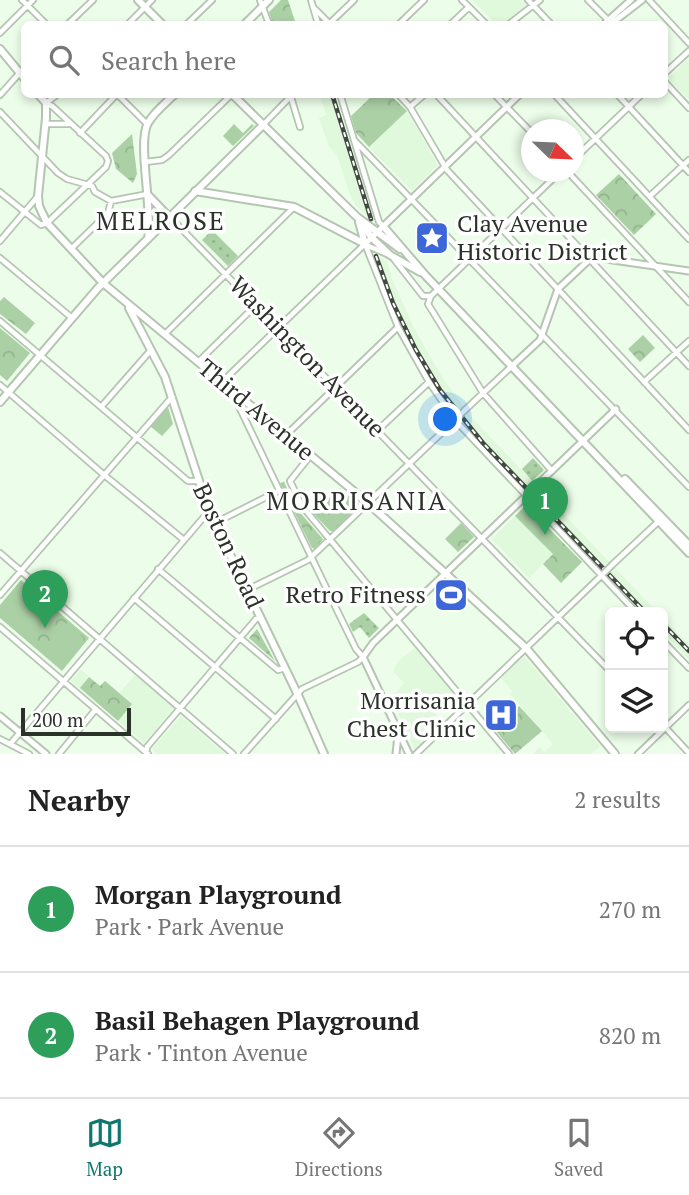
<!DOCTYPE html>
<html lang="en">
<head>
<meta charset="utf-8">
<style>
	body { margin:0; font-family:"PT Serif",serif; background:#f6f6f6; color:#222 }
	.controls { position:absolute; right:21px; bottom:21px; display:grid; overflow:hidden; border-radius:10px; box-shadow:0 4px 10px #0003 }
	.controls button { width:63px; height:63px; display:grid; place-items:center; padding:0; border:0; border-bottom:2px solid #e0e0e0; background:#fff; color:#222; font:35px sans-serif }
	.compass { position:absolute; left:521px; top:119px; width:63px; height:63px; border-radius:50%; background:#fff; box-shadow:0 4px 10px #0003; rotate:113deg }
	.scale { position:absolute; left:21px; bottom:18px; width:110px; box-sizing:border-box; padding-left:7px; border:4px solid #2b322a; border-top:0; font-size:19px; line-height:24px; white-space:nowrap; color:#2b322a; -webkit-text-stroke:5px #fff; paint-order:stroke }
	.you { position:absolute; left:446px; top:420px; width:24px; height:24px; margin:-18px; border:5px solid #fff; border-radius:50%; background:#1a73e8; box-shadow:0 0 0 10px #1a73e833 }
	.badge { display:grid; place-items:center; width:46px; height:46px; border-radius:50%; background:#0f766e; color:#fff; font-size:23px; font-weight:700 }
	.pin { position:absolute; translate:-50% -58px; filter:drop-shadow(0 2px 4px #0008) }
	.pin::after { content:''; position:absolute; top:37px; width:24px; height:21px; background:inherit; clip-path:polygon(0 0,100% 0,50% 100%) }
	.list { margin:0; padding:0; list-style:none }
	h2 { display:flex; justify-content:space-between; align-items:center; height:91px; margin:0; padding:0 28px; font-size:30px }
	h2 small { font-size:23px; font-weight:400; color:#767676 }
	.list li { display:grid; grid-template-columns:46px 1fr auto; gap:21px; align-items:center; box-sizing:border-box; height:126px; padding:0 28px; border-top:2px solid #e0e0e0 }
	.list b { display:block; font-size:26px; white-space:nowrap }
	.list p { margin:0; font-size:23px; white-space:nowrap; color:#767676 }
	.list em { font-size:23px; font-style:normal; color:#767676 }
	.icon { flex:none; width:38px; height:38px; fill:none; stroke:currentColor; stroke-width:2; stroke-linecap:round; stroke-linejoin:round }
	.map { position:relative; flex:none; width:689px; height:754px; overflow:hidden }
	.search { position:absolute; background:#fff; box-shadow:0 4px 10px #0003; left:21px; right:21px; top:21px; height:77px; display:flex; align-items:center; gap:18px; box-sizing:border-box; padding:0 24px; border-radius:10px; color:#767676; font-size:26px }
	.sheet { height:343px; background:#fff }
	nav { display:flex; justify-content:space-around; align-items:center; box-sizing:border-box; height:98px; border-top:2px solid #e0e0e0; background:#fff; font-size:19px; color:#767676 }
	nav a { display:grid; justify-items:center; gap:4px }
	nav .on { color:#0f766e }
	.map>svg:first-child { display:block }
	.built { fill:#e0f8dc }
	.grass { fill:url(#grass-dots) }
	.park { fill:url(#park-crowns) }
	.garden { fill:#abd0a5 }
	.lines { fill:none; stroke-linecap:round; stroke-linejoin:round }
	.minor-casing { stroke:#b4c5b1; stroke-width:8 }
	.tertiary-casing { stroke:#b4c5b1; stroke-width:9 }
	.secondary-casing { stroke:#b4c5b1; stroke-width:10 }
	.minor { stroke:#fff; stroke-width:4.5 }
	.tertiary { stroke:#fff; stroke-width:5 }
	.secondary { stroke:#fff; stroke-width:6 }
	.rail-casing { stroke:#414940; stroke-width:4.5 }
	.rail { stroke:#fff; stroke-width:2; stroke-dasharray:5; stroke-linecap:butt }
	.minor-bridge-casing { stroke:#b4c5b1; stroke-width:8; stroke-linecap:butt }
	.tertiary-bridge-casing { stroke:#b4c5b1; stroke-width:9; stroke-linecap:butt }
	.minor-bridge { stroke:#fff; stroke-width:4.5 }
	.tertiary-bridge { stroke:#fff; stroke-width:5 }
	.labels { text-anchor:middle; stroke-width:7; stroke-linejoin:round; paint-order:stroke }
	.poi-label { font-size:24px; fill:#2b322a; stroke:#fff; text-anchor:end }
	.street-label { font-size:24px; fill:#2b322a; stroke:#fff }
	.neighbourhood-label { font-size:26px; letter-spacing:2px; fill:#2b322a; stroke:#fff }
</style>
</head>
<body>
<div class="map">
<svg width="689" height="754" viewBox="0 0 689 754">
	<defs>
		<pattern id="grass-dots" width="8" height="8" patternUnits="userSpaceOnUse" patternTransform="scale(1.75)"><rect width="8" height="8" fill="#abd0a5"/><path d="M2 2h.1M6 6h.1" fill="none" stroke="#93b38e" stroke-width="1.8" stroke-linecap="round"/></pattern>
		<pattern id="park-crowns" width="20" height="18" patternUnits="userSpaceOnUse" patternTransform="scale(1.75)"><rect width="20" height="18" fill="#abd0a5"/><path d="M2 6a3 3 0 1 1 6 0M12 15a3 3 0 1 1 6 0" fill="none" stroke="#93b38e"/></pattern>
	</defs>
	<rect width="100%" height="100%" fill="#ecfee9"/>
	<path class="built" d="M472,0h49l5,5 -24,19h-6z
		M689,58v42l-21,-22z
		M320,95h14l38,125 -16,-14 -7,-14 -12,-37 -8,-8 -10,-29 7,-3z
		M407,111l31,54 -26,26 -43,-44z
		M373,254l14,7 5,18 23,51 25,44 32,44 185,194h-14l-141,-145 -39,-45 -27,-37 -19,-31 -25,-50z
		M515,516l38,38 -24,24 -37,-39z
		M663,618l26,27v15l-26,-28z
		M415,648l41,45 -15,14 -2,1 -4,-4 -5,4 13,15 -28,27 -24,-51 13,-16 -11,-12 5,-10z
		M524,656l76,90 -9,8h-58l7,-7 4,5 9,-8 -43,-50 3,-2 -12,-14z
		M81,670l19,16 5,-5 14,12 16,-18 39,33 -30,35 -73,-62z
		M181,716l44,38h-68l-5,-5z"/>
	<path class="grass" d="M212,230l26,26 -10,10 -26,-26z
		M533,458l11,12 -12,11 -10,-12z
		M364,613l15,15 -10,10 -9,-11 -7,5 -4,-8z"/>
	<path class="park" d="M281,0h7l8,24h-23l-4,-12z
		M373,95h17l17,16 -38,36 -13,-14 -5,-17z
		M132,134l5,40 -4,9 -17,-14 -4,-16z
		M619,174l37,40 -22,21 -38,-40z
		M4,297l31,26 -9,11 -26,-20v-13z
		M0,328l30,25 -23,28 -7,-6z
		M643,335l12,13 -15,14 -12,-13z
		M284,482l13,27 26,30 -8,10 -3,-1 -32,-65z
		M340,488l21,17 -28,26h-3l-20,-21 13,-12 3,2z
		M526,505l56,57 -21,21 -18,-19 10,-10 -38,-38z
		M461,523l13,14 -16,15 -13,-13z
		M21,580l68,58 -27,33 -62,-53v-13z
		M257,629l18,32 -26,-23z
		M89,677l11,9 5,-5 27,23 -14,17 -38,-33z
		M519,706l23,25 -27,23 -20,-24z"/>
	<path class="garden" d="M377,111l11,11 -12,11c-10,-6 -10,-17 1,-22z
		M234,124l9,9 9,-9 2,2 -21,20 -10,-10z
		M168,407l5,17 -11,12 -12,-10z
		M21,581l31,26 -24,28h-6l-22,-21v-8z
		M63,621l21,17 -21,26 -8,-7 -2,-23z
		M530,719l10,13 -7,6 -4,-4 3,5 -4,4 -11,-13z"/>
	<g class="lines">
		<g class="minor-casing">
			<path id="minor" d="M22,0l24,24
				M260,0l9,24
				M311,0l7,24
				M462,0l24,24
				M528,0l23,24
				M588,0l21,21
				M649,0l40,43
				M314,8l16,16
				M68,24l25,-24
				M128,24l24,-24
				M187,24l25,-24
				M329,24l25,-24
				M399,24l25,-24
				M451,24l18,-17
				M509,24l31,-24
				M0,33l33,-33
				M664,74l25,-23
				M664,81l25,27
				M117,94l30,30
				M290,94l10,33
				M340,94l39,128 4,4
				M398,94l12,13 37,63 242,260
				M436,94l253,272
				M494,94l38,39
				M554,94l135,145
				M617,94l72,78
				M0,95l24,-27
				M46,103l12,-9
				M410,107l15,-13
				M0,112l58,61 9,6 25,7 3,6 16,9 37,-7
				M46,124h23
				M263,125l28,-29
				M80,133l37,-39
				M354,140l335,347
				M574,159l68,-65
				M145,162l17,-2 7,-5 63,-61
				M568,172l121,130
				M0,192l41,33 6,-2 59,-56 2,-6 -2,-5 -54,-50 -6,-2
				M650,196l39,-36
				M170,217l440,454
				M0,241l38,-45
				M365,244l33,83 31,55 26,38 181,192
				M366,245l21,9
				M71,249l37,-36 3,-12
				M0,258l72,60
				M394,259l29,37h7
				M431,296l-3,8 55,89 69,78
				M431,296l129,-124
				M0,321l188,160h9
				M165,334l128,-126
				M198,362l58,-57
				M222,382l143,-138
				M644,382l45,-41
				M0,385l103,89 81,66
				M232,392l101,210 23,47 7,8 -5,5 -56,27 -58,65
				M101,407l50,-57
				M465,410l47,-44
				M378,430l51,-48
				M286,435l112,-108
				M310,456l-20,25 12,25 207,248
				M215,523l63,-32
				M0,553l233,201
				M612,565l48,-45
				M158,569l120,101 7,-2
				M247,590l61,-30 147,-140
				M0,595l172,-198
				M134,598l142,121
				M0,627l148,127
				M663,641l26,27
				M663,725l26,28
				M0,739l29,15
				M11,743l198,-232
				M59,754l37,-45
				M146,754l1,-7 109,-128 5,-1
				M416,754l186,-179
				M638,754l51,-49"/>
		</g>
		<g class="tertiary-casing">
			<path id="tertiary" d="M604,24l27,-24
				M611,24l31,-24
				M365,244l155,-150
				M512,366l28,-26 18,-51 32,-30 9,-1 90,13
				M537,485l79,-76
				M0,716l46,38
				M396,754l2,-19
				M409,754l-46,-97 10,-14 155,-149"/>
		</g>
		<g class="secondary-casing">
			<path id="secondary" d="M138,0l24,24
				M245,24l24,-24
				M0,49l24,29
				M38,94l8,9v15l-8,78 1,10 8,17 56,60 265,220 77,70 81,75 89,106
				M232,94l125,123 43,32
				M195,191l99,16 71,37
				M149,196l20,21
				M360,221l12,17 18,17 30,17
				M359,222l6,22
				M383,226l43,50 263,277
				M148,239c5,-29 -11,-97 0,-116 6,-11 18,-20 27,-29
				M129,308l36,69 44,134 89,184 26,59
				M0,402l98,-114 165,-163
				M625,479l64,66"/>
		</g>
		<use href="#minor" class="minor"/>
		<use href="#tertiary" class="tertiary"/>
		<use href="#secondary" class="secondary"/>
		<g class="rail-casing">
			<path id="rail" d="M332,94l39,125
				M376,256l17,47 23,47 24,40 43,53 162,169
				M663,624l26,27"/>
		</g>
		<use href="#rail" class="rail"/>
		<g class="minor-bridge-casing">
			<path id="minor-bridge" d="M458,417l7,-7
				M604,573l8,-8"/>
		</g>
		<g class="tertiary-bridge-casing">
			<path id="tertiary-bridge" d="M528,494l9,-9"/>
		</g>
		<use href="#minor-bridge" class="minor-bridge"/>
		<use href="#tertiary-bridge" class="tertiary-bridge"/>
	</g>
	<defs>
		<g id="sight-square" transform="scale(1.75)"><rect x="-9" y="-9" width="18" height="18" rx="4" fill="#3d67d8" stroke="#fff"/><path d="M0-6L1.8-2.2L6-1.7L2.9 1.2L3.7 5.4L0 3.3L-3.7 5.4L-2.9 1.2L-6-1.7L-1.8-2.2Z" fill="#fff"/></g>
		<g id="stadium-square" transform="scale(1.75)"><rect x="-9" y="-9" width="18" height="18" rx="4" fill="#3d67d8" stroke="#fff"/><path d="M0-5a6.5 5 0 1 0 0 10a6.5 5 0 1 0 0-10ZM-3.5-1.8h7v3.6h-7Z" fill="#fff"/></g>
		<g id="hospital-square" transform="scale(1.75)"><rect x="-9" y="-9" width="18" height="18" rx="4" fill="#3d67d8" stroke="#fff"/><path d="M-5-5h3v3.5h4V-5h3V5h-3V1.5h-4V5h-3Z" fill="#fff"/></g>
	</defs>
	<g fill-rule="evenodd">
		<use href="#sight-square" x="432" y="238"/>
		<use href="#stadium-square" x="451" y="595"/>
		<use href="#hospital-square" x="501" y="715"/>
	</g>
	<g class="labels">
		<g class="poi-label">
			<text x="457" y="232" text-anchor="start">Clay Avenue<tspan x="457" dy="28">Historic District</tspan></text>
			<text x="426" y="603">Retro Fitness</text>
			<text x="476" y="709">Morrisania<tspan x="476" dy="28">Chest Clinic</tspan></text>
		</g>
		<g class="street-label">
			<text transform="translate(307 357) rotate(46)" y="8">Washington Avenue</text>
			<text transform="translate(256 410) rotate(40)" y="8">Third Avenue</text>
			<text transform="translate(228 546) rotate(65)" y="8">Boston Road</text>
		</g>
		<g class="neighbourhood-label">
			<text x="161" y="230">MELROSE</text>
			<text x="357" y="510">MORRISANIA</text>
		</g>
	</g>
</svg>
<div class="controls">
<button><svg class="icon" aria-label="locate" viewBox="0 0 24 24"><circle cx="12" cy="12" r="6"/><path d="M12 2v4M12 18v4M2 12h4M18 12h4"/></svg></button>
<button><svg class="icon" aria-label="layers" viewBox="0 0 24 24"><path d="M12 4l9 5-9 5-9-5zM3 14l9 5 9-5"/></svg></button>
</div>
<svg class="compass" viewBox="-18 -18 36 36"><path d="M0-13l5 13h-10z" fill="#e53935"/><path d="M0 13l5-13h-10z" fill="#767676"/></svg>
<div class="scale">200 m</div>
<div class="you"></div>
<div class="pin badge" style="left:545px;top:535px;background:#2e9e5b">1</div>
<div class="pin badge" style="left:45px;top:628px;background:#2e9e5b">2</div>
<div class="search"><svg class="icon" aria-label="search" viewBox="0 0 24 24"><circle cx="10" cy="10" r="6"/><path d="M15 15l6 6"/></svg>Search here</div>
</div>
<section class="sheet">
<h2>Nearby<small>2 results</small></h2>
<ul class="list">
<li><span class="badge" style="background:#2e9e5b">1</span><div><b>Morgan Playground</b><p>Park · Park Avenue</p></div><em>270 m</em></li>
<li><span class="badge" style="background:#2e9e5b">2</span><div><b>Basil Behagen Playground</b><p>Park · Tinton Avenue</p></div><em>820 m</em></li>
</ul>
</section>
<nav>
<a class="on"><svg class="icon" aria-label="map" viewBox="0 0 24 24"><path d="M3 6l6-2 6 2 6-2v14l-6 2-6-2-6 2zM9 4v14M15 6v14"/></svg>Map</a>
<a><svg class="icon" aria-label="directions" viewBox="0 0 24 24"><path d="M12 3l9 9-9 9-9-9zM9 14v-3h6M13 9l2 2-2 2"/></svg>Directions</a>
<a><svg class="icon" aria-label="saved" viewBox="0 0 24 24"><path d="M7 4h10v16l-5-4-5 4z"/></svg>Saved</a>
</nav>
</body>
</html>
